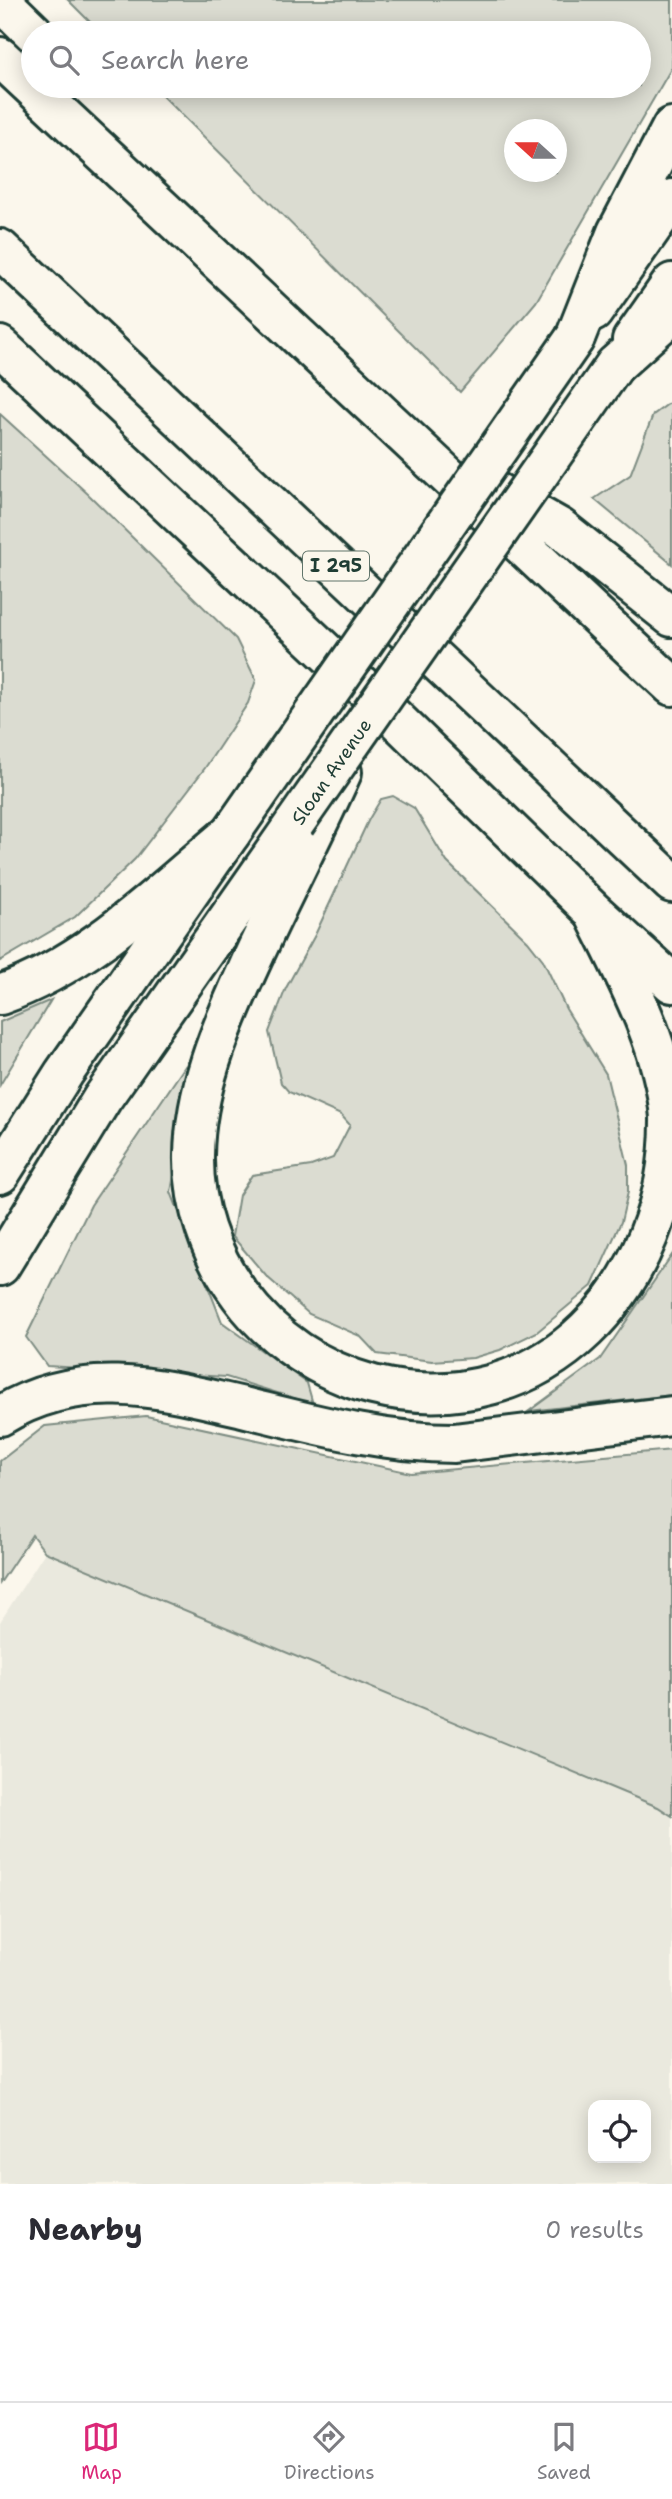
<!DOCTYPE html>
<html lang="en">
<head>
<meta charset="utf-8">
<style>
	body { margin:0; font-family:"Shantell Sans",sans-serif; background:#f7f7f7; color:#2b2b33 }
	.controls { position:absolute; right:21px; bottom:21px; display:grid; overflow:hidden; border-radius:14px; box-shadow:0 4px 18px #0003 }
	.controls button { width:63px; height:63px; display:grid; place-items:center; padding:0; border:0; border-bottom:2px solid #e1e1e2; background:#fff; color:#2b2b33; font:35px sans-serif }
	.compass { position:absolute; left:504px; top:119px; width:63px; height:63px; border-radius:50%; background:#fff; box-shadow:0 4px 18px #0003; rotate:291deg }
	.list { margin:0; padding:0; list-style:none }
	h2 { display:flex; justify-content:space-between; align-items:center; height:91px; margin:0; padding:0 28px; font-size:30px }
	h2 small { font-size:23px; font-weight:400; color:#7c7c81 }
	.icon { flex:none; width:38px; height:38px; fill:none; stroke:currentColor; stroke-width:2; stroke-linecap:round; stroke-linejoin:round }
	.map { position:relative; flex:none; width:672px; height:2184px; overflow:hidden }
	.search { position:absolute; background:#fff; box-shadow:0 4px 18px #0003; left:21px; right:21px; top:21px; height:77px; display:flex; align-items:center; gap:18px; box-sizing:border-box; padding:0 24px; border-radius:38px; color:#7c7c81; font-size:26px }
	.sheet { height:217px; background:#fff }
	nav { display:flex; justify-content:space-around; align-items:center; box-sizing:border-box; height:98px; border-top:2px solid #e1e1e2; background:#fff; font-size:19px; color:#7c7c81 }
	nav a { display:grid; justify-items:center; gap:4px }
	nav .on { color:#db2777 }
	.map>svg:first-child { display:block }
	.built { fill:#eae9de; fill-rule:evenodd }
	.green { fill:#dbdcd1; stroke:#7d8c82; stroke-width:2; fill-rule:evenodd }
	.lines { fill:none; stroke-linecap:round; stroke-linejoin:round }
	.major-casing { stroke:#1f3d34; stroke-width:44 }
	.highway-casing { stroke:#1f3d34; stroke-width:44 }
	.major { stroke:#fbf7ec; stroke-width:38 }
	.highway { stroke:#fbf7ec; stroke-width:38 }
	.major-bridge-casing { stroke:#1f3d34; stroke-width:44; stroke-linecap:butt }
	.major-bridge { stroke:#fbf7ec; stroke-width:38 }
	.labels { text-anchor:middle; stroke-width:7; stroke-linejoin:round; paint-order:stroke }
	.shield { fill:#fbf7ec; stroke:#61756b; stroke-width:2 }
	.shield-label { font-size:18px; font-weight:bold; fill:#1f3d34 }
	.street-label { font-size:19px; fill:#1f3d34; stroke:#fbf7ec }
</style>
</head>
<body>
<div class="map">
<svg width="672" height="2184" viewBox="0 0 672 2184">
	<rect width="100%" height="100%" fill="#fbf7ec"/>
	<filter id="ink" filterUnits="userSpaceOnUse"><feTurbulence type="fractalNoise" baseFrequency=".0143" numOctaves="2"/><feDisplacementMap in="SourceGraphic" scale="14" xChannelSelector="R" yChannelSelector="G"/><feConvolveMatrix kernelMatrix="1 2 1 2 8 2 1 2 1" color-interpolation-filters="sRGB"/></filter>
	<g filter="url(#ink)">
		<path class="built" d="M45,1552l613,255 14,9v368h-672v-562zM593,2105h53v53h-53z"/>
		<path class="green" d="M68,0h604v67l-136,235 -76,90 -307,-306h486v-53h-538zM514,130h42v42h-42z
			M672,401v163l-78,-65 36,-24 23,-60z
			M0,414l88,80 148,145 20,41 -8,23 -43,65 -70,91 -60,58 -75,44z
			M393,796l21,12 33,54 81,79 15,19 23,49 40,65 22,91v27l-7,30 -29,64 -55,46 -37,18 -27,8 -41,3 -55,-7 -17,-18 -51,-22 -43,-38 -34,-40 7,-41 13,-20 59,-9 22,-8 17,-33 -9,-10 -52,-23 -8,-9 -12,-51 17,-44 29,-53 54,-116 12,-20z
			M51,1000l-51,85v-63z
			M196,1050l-25,142 51,130 85,61 6,21 -87,-27 -179,-11 -21,-29 65,-132z
			M672,1255v140l-143,16 71,-52z
			M146,1416l265,57 261,-23v366l-14,-9 -613,-255 -13,-17 -32,48v-122l45,-35z"/>
		<g class="lines">
			<g class="major-casing">
				<path id="major" d="M593,312l79,-113
					M632,340l40,-57
					M0,1174l64,-101 192,-276
					M0,1266l102,-167 193,-276"/>
			</g>
			<g class="highway-casing">
				<path id="highway" d="M0,0l34,33
					M0,57l672,629
					M0,249l672,634
					M575,338l42,-106 55,-105
					M0,346l364,342 229,223 79,72
					M615,365l57,-51
					M491,489l69,39 112,89
					M342,772c-30,67 -65,132 -95,199 -27,59 -52,119 -53,184 -1,50 16,100 46,140 32,44 80,76 133,90 170,42 299,-100 297,-268 -7,-74 -45,-141 -77,-206
					M0,995c89,-31 160,-103 231,-162
					M0,1416c80,-49 158,-29 243,-9 70,17 139,36 211,36l218,-27"/>
			</g>
			<use href="#major" class="major"/>
			<use href="#highway" class="highway"/>
			<g class="major-bridge-casing">
				<g id="major-bridge">
					<path d="M256,797l319,-459"/>
					<path id="s1" d="M295,823l320,-458"/>
				</g>
			</g>
			<use href="#major-bridge" class="major-bridge"/>
		</g>
	</g>
	<g class="labels">
		<rect class="shield" x="303" y="551.5" width="66" height="29" rx="5"/>
		<g class="shield-label">
			<text x="336" y="572">I 295</text>
		</g>
		<g class="street-label">
			<text dy="7" stroke="none"><textPath href="#s1" startOffset="63">Sloan Avenue</textPath></text>
		</g>
	</g>
</svg>
<div class="controls">
<button><svg class="icon" aria-label="locate" viewBox="0 0 24 24"><circle cx="12" cy="12" r="6"/><path d="M12 2v4M12 18v4M2 12h4M18 12h4"/></svg></button>
</div>
<svg class="compass" viewBox="-18 -18 36 36"><path d="M0-13l5 13h-10z" fill="#e53935"/><path d="M0 13l5-13h-10z" fill="#7c7c81"/></svg>
<div class="search"><svg class="icon" aria-label="search" viewBox="0 0 24 24"><circle cx="10" cy="10" r="6"/><path d="M15 15l6 6"/></svg>Search here</div>
</div>
<section class="sheet">
<h2>Nearby<small>0 results</small></h2>
<ul class="list">
</ul>
</section>
<nav>
<a class="on"><svg class="icon" aria-label="map" viewBox="0 0 24 24"><path d="M3 6l6-2 6 2 6-2v14l-6 2-6-2-6 2zM9 4v14M15 6v14"/></svg>Map</a>
<a><svg class="icon" aria-label="directions" viewBox="0 0 24 24"><path d="M12 3l9 9-9 9-9-9zM9 14v-3h6M13 9l2 2-2 2"/></svg>Directions</a>
<a><svg class="icon" aria-label="saved" viewBox="0 0 24 24"><path d="M7 4h10v16l-5-4-5 4z"/></svg>Saved</a>
</nav>
</body>
</html>
